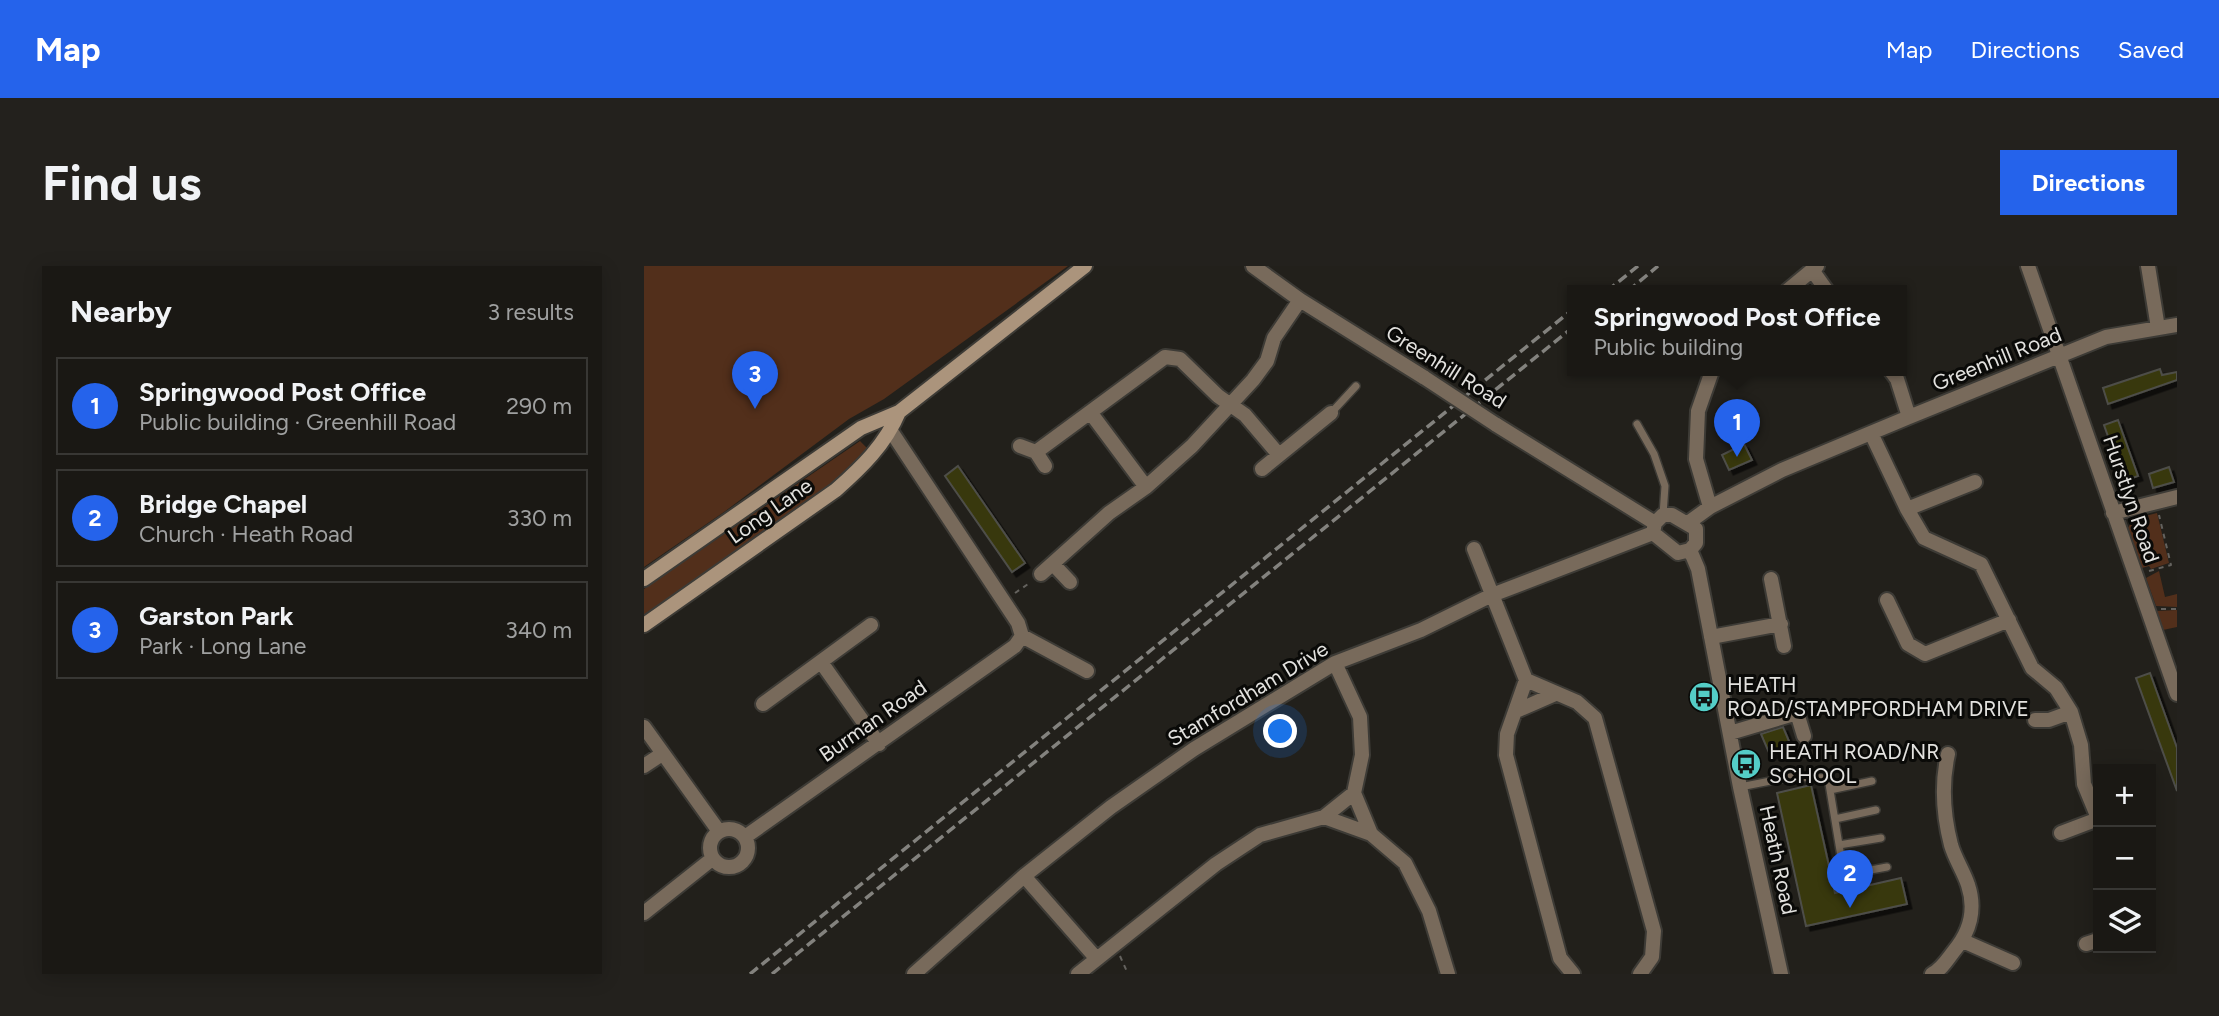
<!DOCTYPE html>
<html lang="en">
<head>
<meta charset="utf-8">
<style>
	body { margin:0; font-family:Figtree,sans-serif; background:#23211d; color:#f1f3f6 }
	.controls { position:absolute; right:21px; bottom:21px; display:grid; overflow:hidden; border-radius:0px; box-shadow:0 4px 18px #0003 }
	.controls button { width:63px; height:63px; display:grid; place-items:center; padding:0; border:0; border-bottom:2px solid #383734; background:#1a1814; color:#f1f3f6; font:35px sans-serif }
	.you { position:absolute; left:637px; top:466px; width:24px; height:24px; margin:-18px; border:5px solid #fff; border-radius:50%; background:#1a73e8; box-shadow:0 0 0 10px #1a73e833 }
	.badge { display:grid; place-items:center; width:46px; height:46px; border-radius:50%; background:#2563eb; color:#fff; font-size:23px; font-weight:700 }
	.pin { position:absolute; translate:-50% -58px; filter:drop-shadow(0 2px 4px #0008) }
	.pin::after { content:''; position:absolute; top:37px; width:24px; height:21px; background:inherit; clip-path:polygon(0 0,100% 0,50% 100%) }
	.popup { position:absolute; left:923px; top:19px; width:340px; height:91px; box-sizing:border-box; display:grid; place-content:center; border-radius:0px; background:#1a1814; filter:drop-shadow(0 2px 5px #0005); font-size:23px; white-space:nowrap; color:#9fa0a0 }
	.popup b { font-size:26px; color:#f1f3f6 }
	.popup::after { content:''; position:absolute; left:50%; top:100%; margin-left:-14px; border:14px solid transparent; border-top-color:#1a1814 }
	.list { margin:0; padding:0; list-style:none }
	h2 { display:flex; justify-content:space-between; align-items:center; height:91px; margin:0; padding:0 28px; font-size:30px }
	h2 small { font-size:23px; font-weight:400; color:#9fa0a0 }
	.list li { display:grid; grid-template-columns:46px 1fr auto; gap:21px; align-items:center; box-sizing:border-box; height:98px; margin:0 14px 14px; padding:0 14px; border:2px solid #383734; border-radius:0px }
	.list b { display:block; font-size:26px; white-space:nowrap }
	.list p { margin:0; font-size:23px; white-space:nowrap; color:#9fa0a0 }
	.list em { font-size:23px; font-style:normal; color:#9fa0a0 }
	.icon { flex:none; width:38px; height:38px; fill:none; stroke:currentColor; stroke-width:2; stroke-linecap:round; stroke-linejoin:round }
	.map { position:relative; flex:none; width:1533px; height:708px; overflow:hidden; border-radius:0px }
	header { display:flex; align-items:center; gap:42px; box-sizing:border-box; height:98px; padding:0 35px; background:#2563eb; color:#fff }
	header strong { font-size:33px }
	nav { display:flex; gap:38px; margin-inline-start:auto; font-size:24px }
	.intro { display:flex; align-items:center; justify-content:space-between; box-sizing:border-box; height:168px; padding:0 42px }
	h1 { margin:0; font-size:49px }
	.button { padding:18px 32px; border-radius:0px; background:#2563eb; color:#fff; font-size:24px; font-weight:700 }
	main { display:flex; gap:42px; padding:0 42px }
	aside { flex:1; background:#1a1814; border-radius:0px; box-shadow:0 4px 18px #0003 }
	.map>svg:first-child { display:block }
	.green { fill:#522f1b }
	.building { fill:#39390a; stroke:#4e4e48; stroke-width:2; filter:url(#shadow) }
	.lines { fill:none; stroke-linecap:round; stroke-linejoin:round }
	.lane-casing { stroke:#3d3b36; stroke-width:10 }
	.street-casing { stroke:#3d3b36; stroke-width:18 }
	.secondary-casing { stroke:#3d3b36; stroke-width:18 }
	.path { stroke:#64625e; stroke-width:2; stroke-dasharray:5 5; stroke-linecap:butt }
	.lane { stroke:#786a5b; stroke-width:7 }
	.street { stroke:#786a5b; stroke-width:14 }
	.secondary { stroke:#ab947c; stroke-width:14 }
	.rail { stroke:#83827e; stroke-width:3.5; stroke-dasharray:10 5; stroke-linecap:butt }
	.street-bridge-casing { stroke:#3d3b36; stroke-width:18; stroke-linecap:butt }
	.street-bridge { stroke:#786a5b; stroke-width:14 }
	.labels { text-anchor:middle; stroke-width:6; stroke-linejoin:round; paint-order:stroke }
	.street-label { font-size:21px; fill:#e3e2df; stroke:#0a0a08 }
	.poi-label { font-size:21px; fill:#e3e2df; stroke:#0a0a08; text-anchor:start }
</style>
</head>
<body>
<header>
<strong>Map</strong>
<nav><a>Map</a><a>Directions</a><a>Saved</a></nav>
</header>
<div class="intro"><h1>Find us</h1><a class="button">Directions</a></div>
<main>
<aside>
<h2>Nearby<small>3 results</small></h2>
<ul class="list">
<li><span class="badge">1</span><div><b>Springwood Post Office</b><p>Public building · Greenhill Road</p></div><em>290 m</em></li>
<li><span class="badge">2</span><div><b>Bridge Chapel</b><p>Church · Heath Road</p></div><em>330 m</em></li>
<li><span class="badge">3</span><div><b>Garston Park</b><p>Park · Long Lane</p></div><em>340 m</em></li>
</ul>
</aside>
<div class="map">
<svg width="1533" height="708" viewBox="0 0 1533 708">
	<defs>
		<filter id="shadow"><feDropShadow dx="4.5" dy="4.5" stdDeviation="0" flood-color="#0009"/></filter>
	</defs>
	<rect width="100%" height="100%" fill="#22201b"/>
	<path class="green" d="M0,0h424l-184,133 -35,20 -125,93 -80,55z
		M216,175l9,9 -45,43 -180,125v-29z
		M1513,247l12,50 -18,6 -2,-3 -7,2 -14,-40 5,-9z
		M1515,305l6,26 12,-3v13l-21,-1 -10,-28z
		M1533,344v17l-14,3 -6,-19z"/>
	<path class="building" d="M1516,103l2,6 15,-3v8l-69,24 -5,-16z
		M1474,154l20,56 -14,5 -20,-56z
		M1100,178l8,16 -23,10 -7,-15z
		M314,200l67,97 -13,9 -67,-96z
		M1525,201l5,15 -21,6 -4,-14z
		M1506,407l27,75v43l-41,-113z
		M1139,461l8,19 -21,9 -9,-21z
		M1167,519l24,108 66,-15 6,26 -101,22 -29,-133z"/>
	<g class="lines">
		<g class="lane-casing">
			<path id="lane" d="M687,147l25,-27
				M993,158l17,30 11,32 -2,29
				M1096,521l51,-10 37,1 16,97 43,-8
				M1186,524l42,-9
				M1191,553l41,-9
				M1195,579l42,-7"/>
		</g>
		<g class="street-casing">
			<path id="street" d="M609,0l47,34 125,78
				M1384,0l149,428
				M1504,0l10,62
				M1168,4l15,21
				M1143,25l30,-25
				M1247,105l6,8 12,38
				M446,146l56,75
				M851,158l160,99
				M247,165l127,192 4,13 65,35
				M1227,167l36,76 17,29 57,26 51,104 24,20 15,24 10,33 3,39 14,34
				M376,180l16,6 9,14
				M392,186l129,-95 15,2 38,37 27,19 34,40
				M618,203l69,-56
				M1066,241l-14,-48 2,-48 14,-40
				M1263,243l68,-27
				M1469,247l64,-16
				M1019,249h9l24,14v14l-6,7 -12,3 -25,-20 2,-10z
				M1044,257l22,-16 72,-37 127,-53 197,-80 71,-12
				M830,283l52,131 51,22 18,16 59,213 -2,26 -12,17
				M1046,284l8,19 42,218 41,187
				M409,298l17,18
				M397,308l68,-61 37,-26 46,-41 61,-66 14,-19 7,-23 26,-38
				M1127,313l13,67
				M1243,334l21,44 17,10 84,-34
				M1067,371l70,-13
				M177,396l58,82
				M691,397l25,54 2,38 -8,38 17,41 34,29 24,48 19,63
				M882,414l-19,54 -1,21 54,203 13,16
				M119,438l108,-79
				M872,445l39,-17
				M1391,454h14l22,-8
				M0,461l74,103
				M1086,467l67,-20 7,23
				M0,500l18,-12
				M680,551l30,-24
				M66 582a19 19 0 1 1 38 0a19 19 0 1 1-38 0Z
				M1417,567l37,-14
				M101,571l270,-191 7,-10
				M380,610l72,82
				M0,647l68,-54
				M1319,675l50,22
				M1442,678l12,-4
				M270,708l110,-98 87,-69 83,-58 141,-86 86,-33 71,-35 161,-62
				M434,708l138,-110 44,-29 64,-18 47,17
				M1288,708c10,-5 15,-14 22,-23 16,-19 22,-42 14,-66 -4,-13 -13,-26 -17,-40 -8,-31 -10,-60 -3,-91"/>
		</g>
		<g class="secondary-casing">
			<path id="secondary" d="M0,313l217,-151 38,-16 186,-146
				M0,359l192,-135c26,-23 49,-45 63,-78"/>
		</g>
		<path class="path" d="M1505,305l22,-6 -12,-50
			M371,327l16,-11
			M1517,343h16
			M476,690l8,18"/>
		<use href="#lane" class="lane"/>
		<use href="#street" class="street"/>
		<use href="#secondary" class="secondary"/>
		<path class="rail" d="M963,25l31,-25
			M984,25l30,-25
			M106,708l822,-664
			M128,708l800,-646"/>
		<g class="street-bridge-casing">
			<path id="street-bridge" d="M781,112l70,46"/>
		</g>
		<use href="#street-bridge" class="street-bridge"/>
	</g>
	<defs>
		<g id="bus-disc" transform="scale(1.575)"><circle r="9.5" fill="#54cdc7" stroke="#0a0a08"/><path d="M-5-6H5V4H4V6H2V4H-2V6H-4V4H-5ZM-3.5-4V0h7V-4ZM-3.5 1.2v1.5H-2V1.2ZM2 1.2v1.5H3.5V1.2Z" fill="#111"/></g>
	</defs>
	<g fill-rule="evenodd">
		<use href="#bus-disc" x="1060" y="431"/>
		<use href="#bus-disc" x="1102" y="498"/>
	</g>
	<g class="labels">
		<g class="street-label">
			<text transform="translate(1353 93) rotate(-22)" y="7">Greenhill Road</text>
			<text transform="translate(802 101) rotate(32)" y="7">Greenhill Road</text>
			<text transform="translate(1487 233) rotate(71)" y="7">Hurstlyn Road</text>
			<text transform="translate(126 245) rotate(-35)" y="7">Long Lane</text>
			<text transform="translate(604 428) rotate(-31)" y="7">Stamfordham Drive</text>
			<text transform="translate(229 455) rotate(-35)" y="7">Burman Road</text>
			<text transform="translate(1134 594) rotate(78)" y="7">Heath Road</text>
		</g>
		<g class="poi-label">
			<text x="1083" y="426">HEATH<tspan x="1083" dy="24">ROAD/STAMPFORDHAM DRIVE</tspan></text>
			<text x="1125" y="493">HEATH ROAD/NR<tspan x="1125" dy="24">SCHOOL</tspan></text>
		</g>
	</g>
</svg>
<div class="controls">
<button>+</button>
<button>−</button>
<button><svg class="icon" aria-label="layers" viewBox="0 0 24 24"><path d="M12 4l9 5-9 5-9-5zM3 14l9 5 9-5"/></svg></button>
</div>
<div class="you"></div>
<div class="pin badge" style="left:1093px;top:191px">1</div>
<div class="popup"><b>Springwood Post Office</b>Public building</div>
<div class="pin badge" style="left:1206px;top:642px">2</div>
<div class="pin badge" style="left:111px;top:143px">3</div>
</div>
</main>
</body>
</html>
